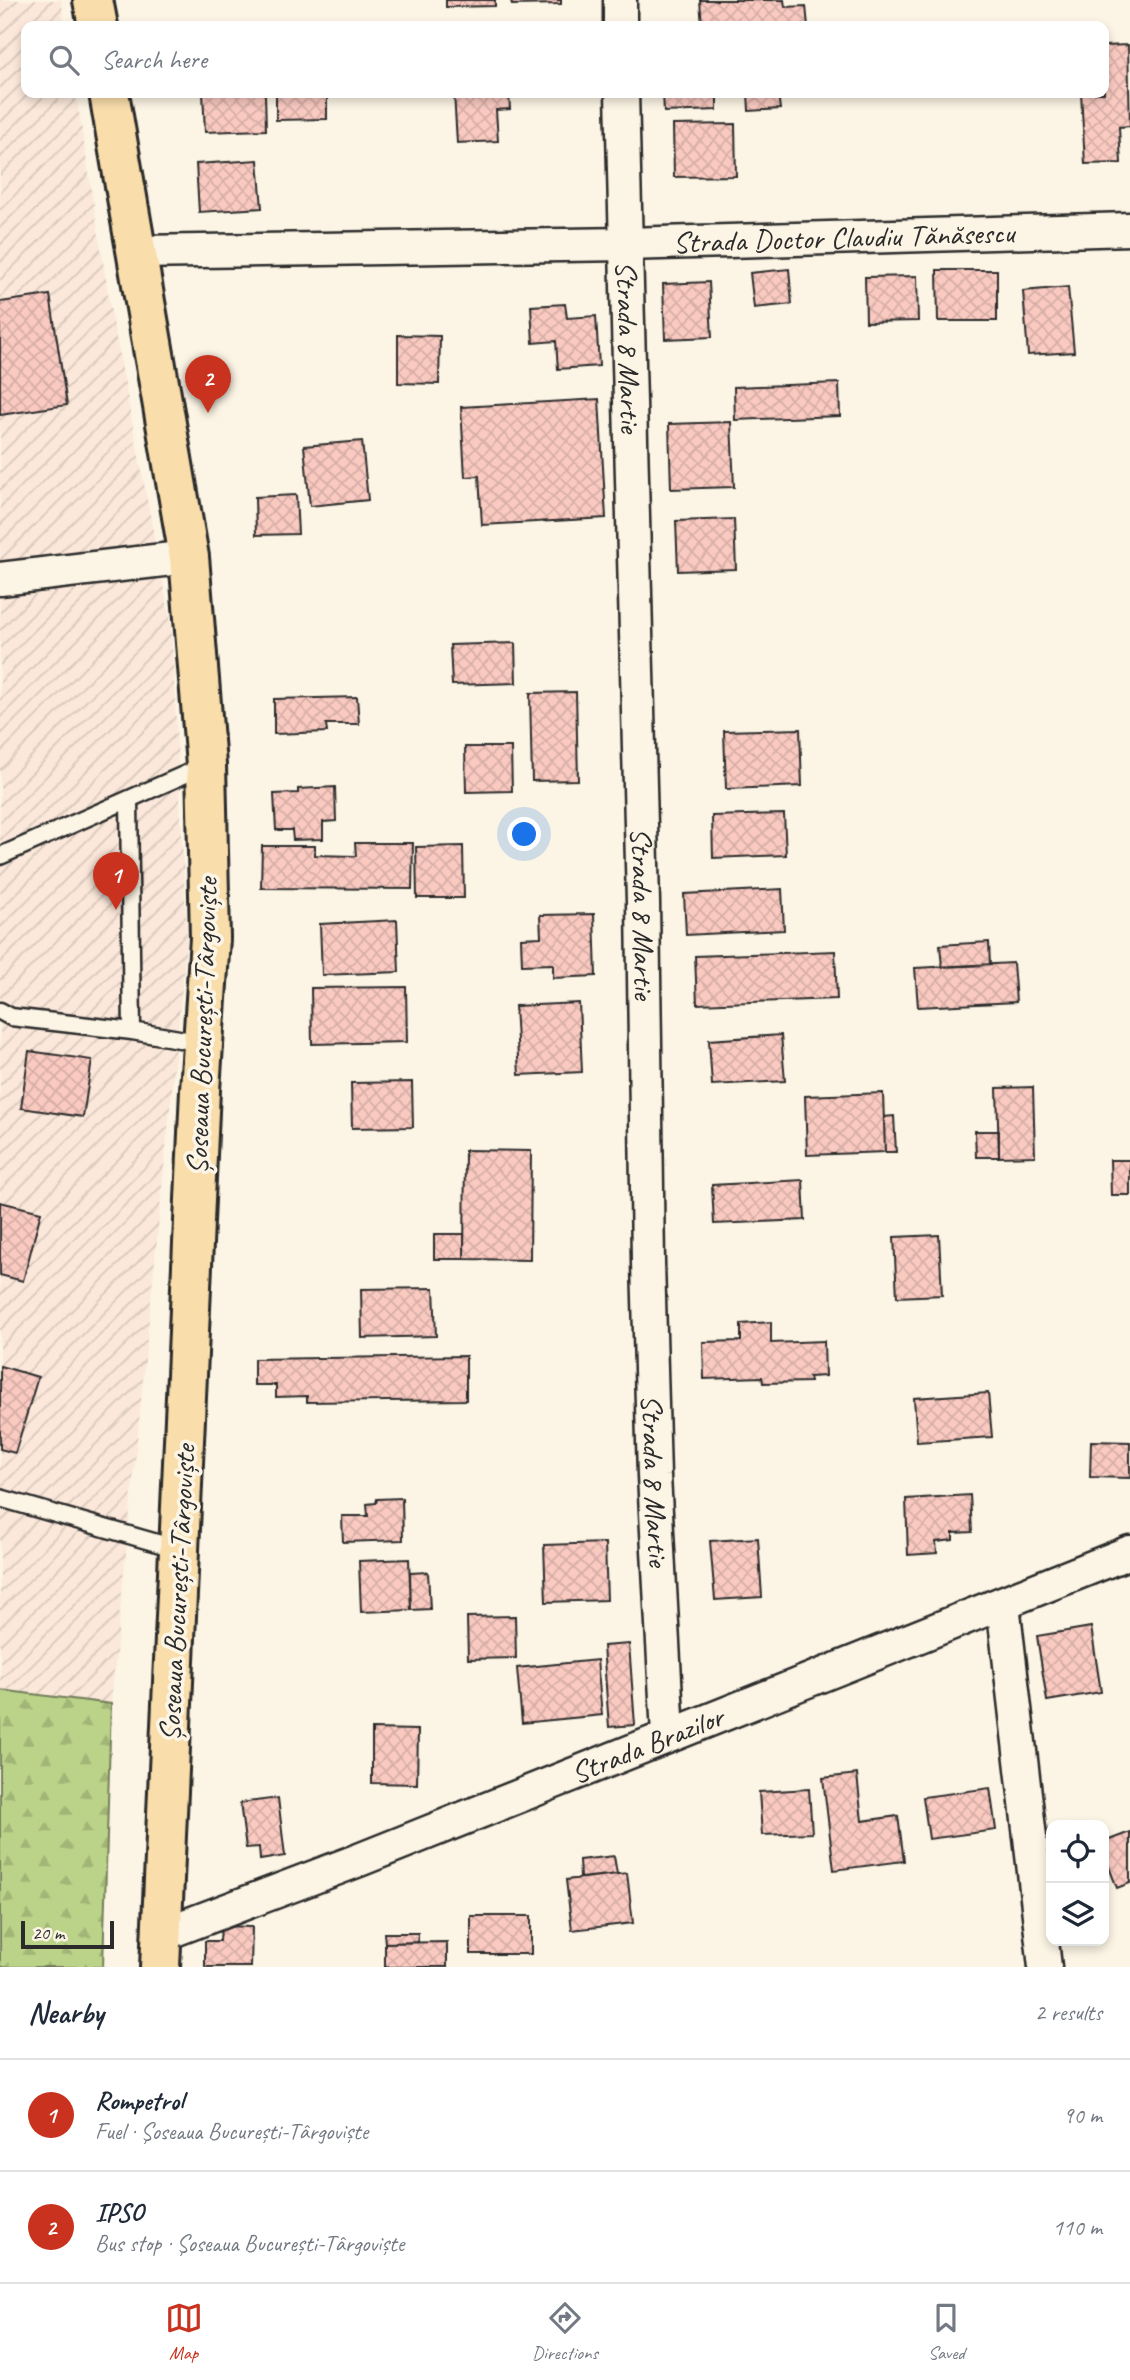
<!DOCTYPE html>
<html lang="en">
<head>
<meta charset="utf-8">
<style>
	body { margin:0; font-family:Caveat,sans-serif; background:#f2f2f3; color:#1f2937 }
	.controls { position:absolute; right:21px; bottom:21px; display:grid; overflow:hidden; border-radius:14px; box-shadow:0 4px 10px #0003 }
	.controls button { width:63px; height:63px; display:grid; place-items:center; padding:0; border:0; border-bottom:2px solid #e0e1e3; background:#fff; color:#1f2937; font:35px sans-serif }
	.scale { position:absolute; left:21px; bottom:18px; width:93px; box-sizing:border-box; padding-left:7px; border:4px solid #2b2b2b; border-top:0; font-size:19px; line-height:24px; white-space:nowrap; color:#2b2b2b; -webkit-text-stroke:5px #fcf5e5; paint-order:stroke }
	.you { position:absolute; left:525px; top:835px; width:24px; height:24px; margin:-18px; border:5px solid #fff; border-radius:50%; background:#1a73e8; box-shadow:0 0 0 10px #1a73e833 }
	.badge { display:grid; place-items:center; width:46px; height:46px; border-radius:50%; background:#c8321e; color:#fff; font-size:23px; font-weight:700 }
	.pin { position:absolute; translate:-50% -58px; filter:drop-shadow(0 2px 4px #0008) }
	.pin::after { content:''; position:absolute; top:37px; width:24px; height:21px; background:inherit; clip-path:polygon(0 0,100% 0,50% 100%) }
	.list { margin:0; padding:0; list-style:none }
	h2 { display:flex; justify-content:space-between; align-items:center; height:91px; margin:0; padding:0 28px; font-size:30px }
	h2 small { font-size:23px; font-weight:400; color:#747a83 }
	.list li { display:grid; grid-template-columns:46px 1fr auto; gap:21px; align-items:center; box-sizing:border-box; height:112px; padding:0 28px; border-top:2px solid #e0e1e3 }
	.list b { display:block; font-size:26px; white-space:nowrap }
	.list p { margin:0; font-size:23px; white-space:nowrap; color:#747a83 }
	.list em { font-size:23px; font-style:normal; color:#747a83 }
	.icon { flex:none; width:38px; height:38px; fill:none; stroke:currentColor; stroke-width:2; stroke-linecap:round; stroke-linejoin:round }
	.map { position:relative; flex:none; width:1130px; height:1967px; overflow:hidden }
	.search { position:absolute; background:#fff; box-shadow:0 4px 10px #0003; left:21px; right:21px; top:21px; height:77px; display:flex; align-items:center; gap:18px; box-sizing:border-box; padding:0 24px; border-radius:14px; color:#747a83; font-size:26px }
	.sheet { height:315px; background:#fff }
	nav { display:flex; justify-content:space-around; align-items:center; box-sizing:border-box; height:98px; border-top:2px solid #e0e1e3; background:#fff; font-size:19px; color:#747a83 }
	nav a { display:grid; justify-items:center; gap:4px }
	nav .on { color:#c8321e }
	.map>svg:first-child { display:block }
	.industrial { fill:url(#industrial-furrows) }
	.forest { fill:url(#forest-firs); stroke:#737f5a; stroke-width:2 }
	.building { fill:url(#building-cross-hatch); stroke:#2b2b2b; stroke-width:2 }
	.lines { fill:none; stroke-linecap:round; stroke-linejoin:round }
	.lane-casing { stroke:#2b2b2b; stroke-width:21 }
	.street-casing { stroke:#2b2b2b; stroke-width:37 }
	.primary-casing { stroke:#2b2b2b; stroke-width:44 }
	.lane { stroke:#fcf5e5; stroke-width:16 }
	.street { stroke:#fcf5e5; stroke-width:32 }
	.primary { stroke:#f9ddab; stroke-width:38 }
	.labels { text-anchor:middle; stroke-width:7; stroke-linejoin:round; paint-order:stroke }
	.street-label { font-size:30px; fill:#2b2b2b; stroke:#fcf5e5 }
</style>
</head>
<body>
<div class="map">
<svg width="1130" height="1967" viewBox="0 0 1130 1967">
	<defs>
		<pattern id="industrial-furrows" width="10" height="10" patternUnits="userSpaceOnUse" patternTransform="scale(1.75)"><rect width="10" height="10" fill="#fbe8da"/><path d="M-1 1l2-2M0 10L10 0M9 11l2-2" fill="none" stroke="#d7c7bb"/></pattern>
		<pattern id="forest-firs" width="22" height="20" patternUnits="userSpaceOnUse" patternTransform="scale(1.75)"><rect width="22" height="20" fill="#bbd389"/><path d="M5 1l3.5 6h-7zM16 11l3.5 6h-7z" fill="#a1b576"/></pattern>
		<pattern id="building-cross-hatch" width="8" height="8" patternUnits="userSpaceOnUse" patternTransform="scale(1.75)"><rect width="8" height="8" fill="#facac1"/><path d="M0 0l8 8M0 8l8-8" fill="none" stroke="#d6aea6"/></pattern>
	</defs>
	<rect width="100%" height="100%" fill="#fcf5e5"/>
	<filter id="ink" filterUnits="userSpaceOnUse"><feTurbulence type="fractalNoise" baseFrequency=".0143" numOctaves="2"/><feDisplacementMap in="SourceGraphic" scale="14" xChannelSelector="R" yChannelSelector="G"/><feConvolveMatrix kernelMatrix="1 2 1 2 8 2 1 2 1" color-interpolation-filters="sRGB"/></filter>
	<g filter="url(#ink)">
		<path class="industrial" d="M0,0h61l4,26h-39v67h50l35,218 60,313 16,313 -76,767 -111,-14z"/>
		<path class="forest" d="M0,1690l111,14 -8,263h-103z"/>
		<path class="building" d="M446,0h49v6l-49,1z
			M511,0h50v4l-49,1z
			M700,0h84l1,7 21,-1 2,20h-106z
			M1128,45l2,81 -11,1 2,36 -36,1 -4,-71h23v-47z
			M203,93h62l1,37 -61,2z
			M276,93h51v26l-51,1z
			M454,93h55l1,16 -14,1 2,31 -41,2z
			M663,93h54v17l-53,2z
			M748,93h30l2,16 -31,2z
			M735,124l1,52 -62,1 -1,-52z
			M258,160l4,48 -63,4 -3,-48z
			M789,269l3,35 -38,4 -4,-35z
			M937,270h60v51h-59z
			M917,276l1,45 -52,1 -1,-45z
			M709,282l3,55 -47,2 -2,-55z
			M1068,287l6,65 -46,3 -5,-64z
			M50,295l17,110 -67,10v-113z
			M565,304l2,14 29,-2 3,50 -41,3 -2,-28 -23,2 -2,-37z
			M398,335l42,1 -1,48 -41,-1z
			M839,383l1,33 -105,4 -1,-33z
			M599,399l7,119 -124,7 -3,-49 -14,1 -4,-70z
			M731,422l3,65 -63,2 -2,-65z
			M362,441l6,59 -58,6 -6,-60z
			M296,495l2,39 -42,1 -1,-38z
			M734,519l2,50 -58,2 -2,-50z
			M515,643l1,40 -64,2 -2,-40z
			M576,692l2,88 -46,1 -2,-88z
			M357,697l2,27h-33l1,8 -53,2v-35z
			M800,729l2,57 -76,3 -2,-58z
			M465,747h46l1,44 -46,1z
			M335,787l1,34 -13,1v17l-30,1 -1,-10h-16l-2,-36 24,-1v-4z
			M784,814l2,41 -73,3 -1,-42z
			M355,843h58l-1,46 -151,-1 1,-42h53v9l41,1z
			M463,846l1,52h-47l-1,-51z
			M782,889l2,41 -98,5 -2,-41z
			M594,914l2,62 -43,2v-14l-31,1 -1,-27 20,-1 -1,-22z
			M397,920l2,52 -77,3 -2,-51z
			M989,942l1,23 -48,2 -2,-22z
			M835,951l2,48 -140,5 -2,-48z
			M1013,963l3,39 -98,5 -3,-39z
			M406,987l1,55 -95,2 -1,-56z
			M579,1003l3,69 -63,3 -4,-69z
			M781,1035l4,46 -73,4 -3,-45z
			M29,1051l63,9 -9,57 -62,-9z
			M412,1082l1,45 -61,1 -1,-45z
			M1033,1087l2,69 -36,1 -2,-69z
			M883,1093l2,59 -78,3 -2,-59z
			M894,1116l2,36h-11l-1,-35z
			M975,1131h24v26h-23z
			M465,1150l66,1 -1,109 -66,-1z
			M1110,1160h20v35h-19z
			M803,1180l2,40 -91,4 -2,-39z
			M0,1202l41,10 -18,69 -23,-6z
			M434,1234h30v25h-30z
			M939,1235l3,60 -45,2 -3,-60z
			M434,1288l2,48 -74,2 -1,-49z
			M771,1322v21l53,-2 1,35 -16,1 1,5 -47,1 -1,-6 -58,2 -1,-37 38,-1v-17z
			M466,1356v44l-159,2v-6l-31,1v-12h-22v-26z
			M0,1366l38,11 -23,76 -15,-4z
			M988,1393l4,44 -75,5 -3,-44z
			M1091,1441l39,1v36l-40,-1z
			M970,1495l2,37 -19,1v7l-17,2 1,11 -29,2 -2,-56z
			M402,1498l1,42 -60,2 -1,-26h26l-1,-12 9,-1 1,-4z
			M758,1538l4,59 -47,3 -5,-59z
			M605,1543l2,57 -61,2 -2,-57z
			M409,1559l2,51 -50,2 -2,-51z
			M428,1572l2,37 -19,1 -1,-37z
			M515,1616l1,42 -48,1 -1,-42z
			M1091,1627l10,65 -54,9 -10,-65z
			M629,1644l6,81 -26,2 -6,-81z
			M597,1660l5,55 -80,8 -5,-55z
			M372,1729l46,1 -1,54 -45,-1z
			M857,1774l5,47 36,-5 6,45 -70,9 -11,-92z
			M990,1788l6,42 -67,9 -6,-42z
			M809,1789l3,44 -50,2 -3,-43z
			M278,1798l7,58 -25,4 -1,-13 -13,1 -6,-45z
			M1130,1832v51l-13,5 -13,-34v-12z
			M614,1856l3,18 -37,4 -1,-18z
			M627,1873l6,50 -61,7 -6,-50z
			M471,1916h60v38h-60z
			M221,1926l31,1 -1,40h-46v-26h15z
			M384,1933h34v9l-33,1z
			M447,1942v25h-62v-24z"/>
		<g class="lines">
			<g class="lane-casing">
				<path id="lane" d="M129,800l3,231
					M0,856l204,-90
					M0,1011l11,6 121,14 71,12
					M0,1498l178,51"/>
			</g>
			<g class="street-casing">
				<g id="street">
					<path d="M620,0v26"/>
					<path id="s1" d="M622,93l21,809 5,360 6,214 14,259"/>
					<path id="s2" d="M137,252l489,-8 504,-15"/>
					<path d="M0,579l189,-22"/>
					<path d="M1003,1604l42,363"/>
					<path id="s3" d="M161,1935l198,-75 771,-308"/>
				</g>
			</g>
			<g class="primary-casing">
				<path id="primary" d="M93,0l5,26
					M109,93l80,464 17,208 4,173 -10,152 -40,877"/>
			</g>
			<use href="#lane" class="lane"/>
			<use href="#street" class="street"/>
			<use href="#primary" class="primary"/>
		</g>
	</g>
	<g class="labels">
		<g class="street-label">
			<text dy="10" stroke="none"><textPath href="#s2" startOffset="707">Strada Doctor Claudiu Tănăsescu</textPath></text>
			<text dy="10" stroke="none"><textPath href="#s1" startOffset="254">Strada 8 Martie</textPath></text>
			<text dy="10" stroke="none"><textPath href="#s1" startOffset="821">Strada 8 Martie</textPath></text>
			<text transform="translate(202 1026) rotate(-88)" y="10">Șoseaua București-Târgoviște</text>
			<text dy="10" stroke="none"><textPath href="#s1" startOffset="1388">Strada 8 Martie</textPath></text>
			<text transform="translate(177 1593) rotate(-87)" y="10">Șoseaua București-Târgoviște</text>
			<text dy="10" stroke="none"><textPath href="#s3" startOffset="522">Strada Brazilor</textPath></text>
		</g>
	</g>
</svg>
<div class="controls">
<button><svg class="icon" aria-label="locate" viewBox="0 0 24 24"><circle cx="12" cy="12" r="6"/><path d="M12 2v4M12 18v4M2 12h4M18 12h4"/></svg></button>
<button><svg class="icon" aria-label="layers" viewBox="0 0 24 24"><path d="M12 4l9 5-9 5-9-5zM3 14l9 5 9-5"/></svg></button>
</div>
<div class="scale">20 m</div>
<div class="you"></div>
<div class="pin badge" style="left:116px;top:910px">1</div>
<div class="pin badge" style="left:208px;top:413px">2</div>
<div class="search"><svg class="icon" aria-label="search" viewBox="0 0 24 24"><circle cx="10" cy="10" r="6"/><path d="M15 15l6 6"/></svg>Search here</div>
</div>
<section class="sheet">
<h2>Nearby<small>2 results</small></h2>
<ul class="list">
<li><span class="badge">1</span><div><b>Rompetrol</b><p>Fuel · Șoseaua București-Târgoviște</p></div><em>90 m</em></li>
<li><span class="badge">2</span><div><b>IPSO</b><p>Bus stop · Șoseaua București-Târgoviște</p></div><em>110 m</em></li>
</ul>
</section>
<nav>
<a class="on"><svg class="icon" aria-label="map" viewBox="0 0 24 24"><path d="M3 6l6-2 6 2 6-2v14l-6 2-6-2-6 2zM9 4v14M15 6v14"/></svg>Map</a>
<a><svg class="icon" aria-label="directions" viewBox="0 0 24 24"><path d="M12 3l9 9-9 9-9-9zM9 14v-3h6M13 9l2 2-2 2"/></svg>Directions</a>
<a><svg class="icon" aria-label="saved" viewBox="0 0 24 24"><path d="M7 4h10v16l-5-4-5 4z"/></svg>Saved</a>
</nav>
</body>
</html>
